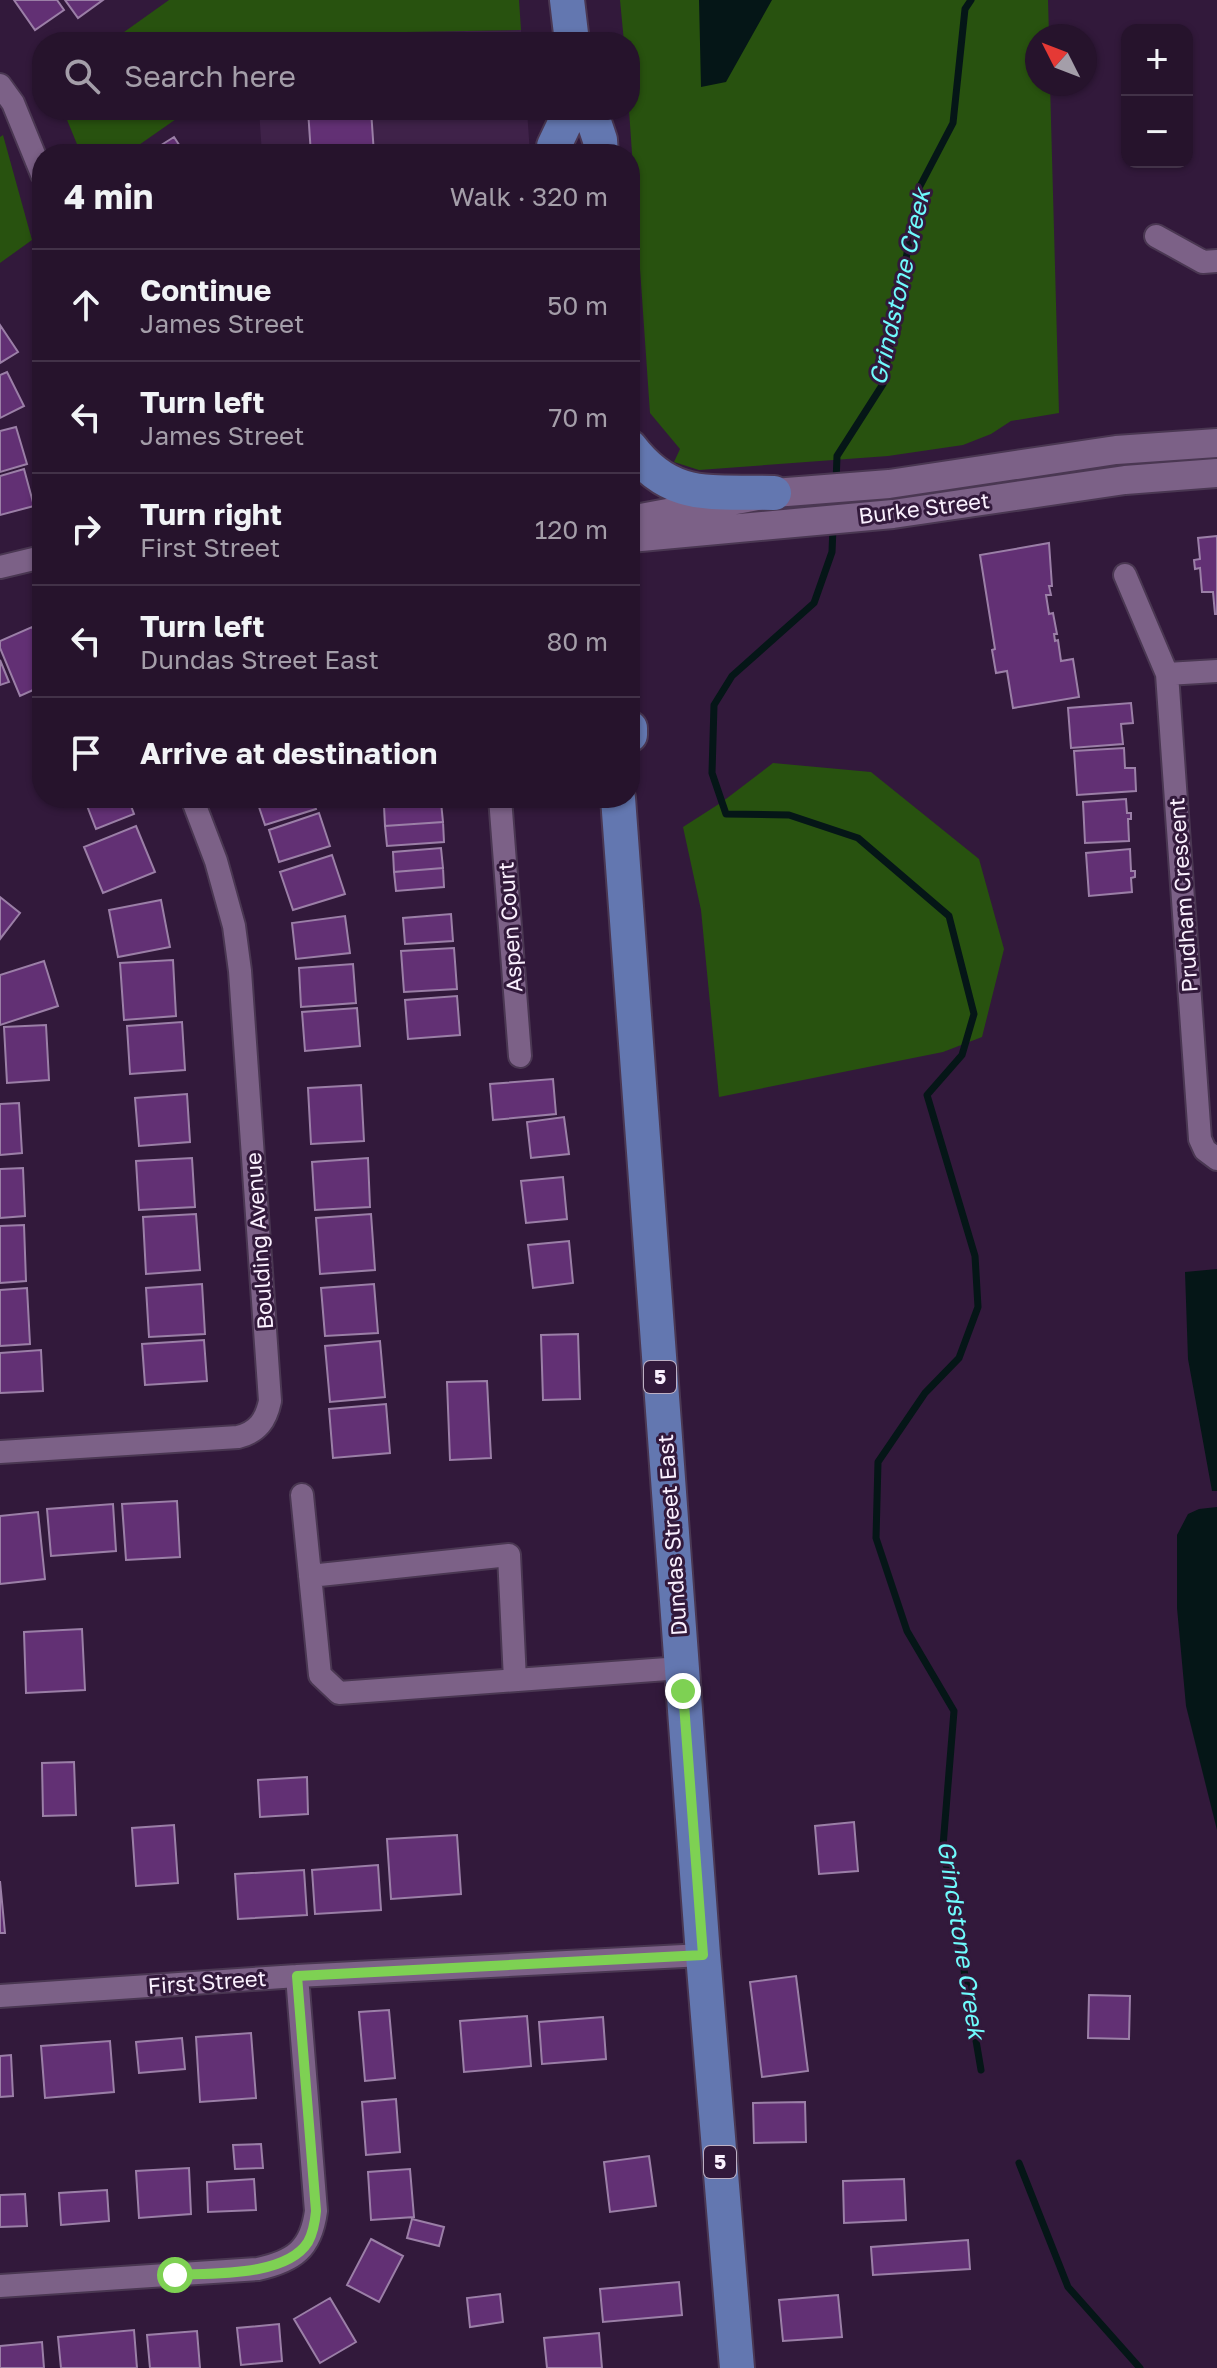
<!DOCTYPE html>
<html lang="en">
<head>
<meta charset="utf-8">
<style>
	body { margin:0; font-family:"Golos Text",sans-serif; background:#322038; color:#f1f3f6 }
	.controls { position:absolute; right:24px; top:24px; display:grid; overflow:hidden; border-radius:16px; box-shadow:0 2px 6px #0004 }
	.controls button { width:72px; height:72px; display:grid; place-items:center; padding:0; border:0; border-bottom:2px solid #423248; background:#26132c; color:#f1f3f6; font:40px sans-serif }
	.compass { position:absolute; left:1025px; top:24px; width:72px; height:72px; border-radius:50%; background:#26132c; box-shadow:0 2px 6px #0004; rotate:312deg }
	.stop { position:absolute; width:24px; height:24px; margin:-18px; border:6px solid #7ed153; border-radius:50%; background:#fff }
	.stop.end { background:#7ed153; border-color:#fff; box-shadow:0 2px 8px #0008 }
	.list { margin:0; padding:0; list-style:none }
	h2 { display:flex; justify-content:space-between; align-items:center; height:104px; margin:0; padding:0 32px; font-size:34px }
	h2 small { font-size:26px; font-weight:400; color:#a49ea9 }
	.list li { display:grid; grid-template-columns:52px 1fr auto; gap:24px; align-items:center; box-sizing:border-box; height:112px; padding:0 32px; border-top:2px solid #423248 }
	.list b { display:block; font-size:30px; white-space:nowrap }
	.list p { margin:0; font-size:26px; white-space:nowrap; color:#a49ea9 }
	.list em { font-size:26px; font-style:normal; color:#a49ea9 }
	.icon { flex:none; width:44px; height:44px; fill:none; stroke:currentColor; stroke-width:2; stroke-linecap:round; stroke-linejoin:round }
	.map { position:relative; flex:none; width:1217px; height:2368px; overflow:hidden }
	.search { position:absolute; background:#26132c; box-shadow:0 2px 6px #0004; left:32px; top:32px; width:608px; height:88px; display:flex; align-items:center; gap:20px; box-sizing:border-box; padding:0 28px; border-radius:32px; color:#a49ea9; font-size:30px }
	.panel { position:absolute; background:#26132c; box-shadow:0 2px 6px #0004; left:32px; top:144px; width:608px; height:664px; border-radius:32px }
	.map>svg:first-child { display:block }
	.built { fill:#3f2249 }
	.green { fill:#28520f }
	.water { fill:#051617 }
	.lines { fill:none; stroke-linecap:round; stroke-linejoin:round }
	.stream { stroke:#051617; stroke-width:7 }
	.building { fill:#623074; stroke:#9b7fa7; stroke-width:2 }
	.minor-casing { stroke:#4a3752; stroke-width:26 }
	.tertiary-casing { stroke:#4a3752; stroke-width:32 }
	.primary-casing { stroke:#4a3752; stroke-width:38 }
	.minor { stroke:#7c6187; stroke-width:22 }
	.tertiary { stroke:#7c6187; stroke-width:28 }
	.primary { stroke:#6377b0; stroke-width:34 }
	.route { stroke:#7ed153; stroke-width:10 }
	.labels { text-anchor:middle; stroke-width:6; stroke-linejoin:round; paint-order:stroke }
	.shield { fill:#32193b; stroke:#beb0c4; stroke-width:2 }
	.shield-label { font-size:20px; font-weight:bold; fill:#faf0fe }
	.street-label { font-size:22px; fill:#faf0fe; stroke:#32193b }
	.water-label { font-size:24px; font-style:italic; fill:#6ffbfd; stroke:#32193b }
</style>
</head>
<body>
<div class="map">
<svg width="1217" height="2368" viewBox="0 0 1217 2368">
	<rect width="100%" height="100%" fill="#32193b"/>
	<path class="built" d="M521,30l1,12h-242l9,-8z
		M259,110h268l3,44h-268z"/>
	<path class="green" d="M169,0h350l2,30 -232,4 -9,8h-170z
		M620,0h428l1,36h-12v48h13l9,329 -48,8 -20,13 -28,11 -75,11 -189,14 -25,-8 6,-13 -30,-36 -21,-303 1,-68h-6z
		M63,110h126l-63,44h-45z
		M3,135l29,105 -32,23v-126z
		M773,763l98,9 108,87 25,90 -22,88 -39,15 -224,45 -18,-187 -18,-83 39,-25z"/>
	<path class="water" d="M699,0h73l-46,82 -25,5z
		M1217,1269v222h-5l-24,-132 -3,-87z
		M1217,1507v323l-31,-124 -9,-98v-73l11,-21 11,-5z"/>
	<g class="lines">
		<path class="stream" d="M836,483l1,-27 46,-72 36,-196 34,-65 12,-114 6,-9
			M833,527l-1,25 -18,51 -82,73 -18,29 -2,68 14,41 63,1 69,23 91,78 25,98 -12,41 -35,40 48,161 3,51 -19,51 -34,35 -47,69 -2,76 31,93 47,80 -11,135 38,224
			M1019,2163l49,124 72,81"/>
	</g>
	<path class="building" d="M14,0h43l7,10 -29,20z
		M65,0h38l-25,18z
		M308,110h63l3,44h-63z
		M174,137l11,17h-38z
		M0,325l18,27 -18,11z
		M7,372l17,34 -24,12v-43z
		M16,427l11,37 -27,8v-41z
		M24,469l10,37 -34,9v-39z
		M1217,536v78h-2l-2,-22h-11l-2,-24 -5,1 -1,-9 6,-1 -2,-21z
		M1049,543l3,43h-3l2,9h-5l3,19 4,-1 4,21h-3l1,7 3,-1 3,21 12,-2 6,38 -66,11 -6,-37 -11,2 -4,-23 3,-1 -15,-94z
		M32,627l10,26v33l-22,10 -20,-48v-7z
		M0,660l9,22 -9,3z
		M1131,703l2,20 -12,1 2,20 -52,4 -3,-40z
		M1124,748l1,20h10l1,23 -59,4 -3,-44z
		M84,798h44l6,16 -38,15z
		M256,798h56l4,11 -51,16z
		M1126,799l1,14h4v6h-3l1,22 -44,2 -2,-41z
		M441,802l2,20 -58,4 -1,-20z
		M319,813l11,33 -51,16 -10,-32z
		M443,822l1,20 -57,4 -2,-20z
		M136,826l19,46 -52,21 -19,-46z
		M441,848l2,20 -49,4 -1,-20z
		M1130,849l1,22h4v6l-4,1 1,14 -43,4 -3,-43z
		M332,855l13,39 -52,16 -13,-38z
		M443,868l1,19 -48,4 -2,-19z
		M0,897l20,16 -20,26z
		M161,900l9,47 -52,10 -9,-47z
		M451,914l2,27 -48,3 -2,-26z
		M345,916l5,37 -54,6 -4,-36z
		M454,948l3,41 -53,3 -3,-41z
		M173,960l3,56 -52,4 -4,-57z
		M44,961l14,45 -58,19v-50z
		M353,964l3,39 -55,4 -2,-39z
		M457,996l3,39 -52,4 -3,-39z
		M357,1008l3,38 -55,5 -3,-39z
		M182,1022l3,48 -55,4 -3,-48z
		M46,1025l3,55 -42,3 -3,-56z
		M553,1079l3,35 -63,6 -3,-36z
		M361,1085l3,56 -53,3 -3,-56z
		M187,1094l3,48 -51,4 -4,-48z
		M19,1103l3,50 -22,2v-51z
		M564,1117l5,37 -38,4 -4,-36z
		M192,1158l3,49 -56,3 -3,-49z
		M368,1158l2,49 -55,3 -3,-48z
		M23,1168l2,48 -25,2v-49z
		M563,1177l4,42 -41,4 -5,-42z
		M196,1214l4,56 -54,4 -3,-57z
		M371,1214l4,56 -55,4 -4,-56z
		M24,1225l2,56 -26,2v-57z
		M569,1241l4,42 -40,5 -5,-43z
		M202,1284l3,50 -56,3 -3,-49z
		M374,1284l4,49 -53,3 -4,-48z
		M27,1288l3,56 -30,2v-56z
		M578,1334l2,65 -37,1 -2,-65z
		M204,1340l3,41 -62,4 -3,-41z
		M380,1341l5,56 -55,5 -5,-56z
		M41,1350l2,41 -43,2v-40z
		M487,1381l4,77 -41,2 -3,-78z
		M386,1404l4,49 -57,5 -4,-49z
		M177,1501l3,56 -54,3 -4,-56z
		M113,1504l3,47 -65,5 -4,-47z
		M38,1512l7,67 -45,5v-68z
		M82,1629l3,61 -59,3 -2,-61z
		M74,1762l2,53 -33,1 -1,-53z
		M307,1777l1,37 -48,3 -2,-37z
		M854,1822l4,49 -39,3 -4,-48z
		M174,1825l4,58 -42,3 -4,-58z
		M457,1835l4,59 -70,5 -4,-60z
		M378,1865l3,45 -66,4 -3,-44z
		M304,1870l3,45 -69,4 -3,-45z
		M0,1881l5,52h-5z
		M796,1976l12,95 -46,6 -12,-95z
		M1089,1995l41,1 -1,43 -41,-1z
		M389,2010l6,68 -30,3 -6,-69z
		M527,2016l4,50 -67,6 -4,-51z
		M603,2017l3,42 -64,5 -3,-42z
		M251,2033l5,65 -56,4 -4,-65z
		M182,2038l3,31 -46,4 -3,-31z
		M110,2041l4,51 -69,6 -4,-52z
		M11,2055l2,41 -13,1v-41z
		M396,2099l4,53 -34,3 -4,-53z
		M805,2102l1,40 -52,1 -1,-40z
		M261,2144l2,24 -28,1 -2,-24z
		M649,2156l7,50 -46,6 -6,-50z
		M189,2168l2,46 -52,4 -3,-47z
		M410,2169l4,48 -43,3 -3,-48z
		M254,2179l2,31 -48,2 -1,-30z
		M904,2179l2,41 -62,3 -1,-42z
		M107,2190l2,31 -48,4 -2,-32z
		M25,2194l2,32 -27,1v-32z
		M412,2219l32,8 -5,19 -32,-8z
		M371,2239l32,17 -24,46 -32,-17z
		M968,2240l2,29 -97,6 -2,-28z
		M679,2282l3,33 -79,7 -3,-33z
		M500,2294l3,28 -33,5 -3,-29z
		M838,2295l4,42 -59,4 -4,-41z
		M330,2298l26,44 -36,21 -26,-44z
		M279,2324l3,37 -41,4 -4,-37z
		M134,2330l3,38h-76l-3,-31z
		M197,2331l3,37h-50l-3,-33z
		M599,2333l3,35h-55l-3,-30z
		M42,2342l2,26h-44v-22z"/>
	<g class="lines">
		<g class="minor-casing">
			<path id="minor" d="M0,85l13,18 29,71
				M1156,236l47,26 14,-1
				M0,567l42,-10
				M1125,575l42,99 33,465 5,11 12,9
				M1167,674l50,-3
				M500,798l20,258
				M0,1452l238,-15c20,-5 28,-17 32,-36l-30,-430 -6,-45 -18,-65 -24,-63
				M302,1495l18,180 19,18 342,-25
				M310,1576l199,-21 6,125
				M0,1996l297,-20 406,-21
				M0,2286l258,-17c36,-8 53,-20 58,-58l-19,-235"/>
		</g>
		<g class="tertiary-casing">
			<path id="tertiary" d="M630,520l144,-27 115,-9 227,-34 101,-7
				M630,538l263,-24 232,-34 92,-7"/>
		</g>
		<g class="primary-casing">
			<path id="primary" d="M567,0l5,42
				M590,110l10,30 1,14
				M555,154l-1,-8 17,-36
				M630,447c42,55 81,44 144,46
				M630,728v7
				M618,798l85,1157 34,413"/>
		</g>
		<use href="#minor" class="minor"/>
		<use href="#tertiary" class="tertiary"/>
		<use href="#primary" class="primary"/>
	</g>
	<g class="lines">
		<path class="route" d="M175,2275c36,-2 111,2 133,-33 5,-9 7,-20 8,-31l-19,-235 406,-21 -20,-264"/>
	</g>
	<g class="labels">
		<g class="shield">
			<rect x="644" y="1361" width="32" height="32" rx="6"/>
			<rect x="704" y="2146" width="32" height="32" rx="6"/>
		</g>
		<g class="shield-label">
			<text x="660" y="1384">5</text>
			<text x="720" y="2169">5</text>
		</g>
		<g class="street-label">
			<text transform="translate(924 508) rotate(-7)" y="8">Burke Street</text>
			<text transform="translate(1183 895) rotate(-94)" y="8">Prudham Crescent</text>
			<text transform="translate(510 927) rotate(-94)" y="8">Aspen Court</text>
			<text transform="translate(259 1241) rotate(-94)" y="8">Boulding Avenue</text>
			<text transform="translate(672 1535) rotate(-94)" y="8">Dundas Street East</text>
			<text transform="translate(207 1982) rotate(-4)" y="8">First Street</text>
		</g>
		<g class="water-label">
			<text transform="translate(900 287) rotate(-77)" y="8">Grindstone Creek</text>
			<text transform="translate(961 1940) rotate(81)" y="8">Grindstone Creek</text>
		</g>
	</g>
</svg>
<div class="controls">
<button>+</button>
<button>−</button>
</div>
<svg class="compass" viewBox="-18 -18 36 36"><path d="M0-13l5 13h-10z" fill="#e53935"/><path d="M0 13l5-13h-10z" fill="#a49ea9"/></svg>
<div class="stop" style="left:175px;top:2275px"></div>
<div class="stop end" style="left:683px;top:1691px"></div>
<div class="search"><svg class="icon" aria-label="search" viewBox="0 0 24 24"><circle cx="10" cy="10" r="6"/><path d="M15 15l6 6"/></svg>Search here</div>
<section class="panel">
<h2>4 min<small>Walk · 320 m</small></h2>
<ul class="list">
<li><svg class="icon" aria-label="ahead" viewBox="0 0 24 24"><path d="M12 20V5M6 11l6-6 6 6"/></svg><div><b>Continue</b><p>James Street</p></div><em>50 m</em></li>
<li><svg class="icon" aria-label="left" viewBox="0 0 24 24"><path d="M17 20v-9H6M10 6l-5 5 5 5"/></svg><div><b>Turn left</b><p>James Street</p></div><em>70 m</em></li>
<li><svg class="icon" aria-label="right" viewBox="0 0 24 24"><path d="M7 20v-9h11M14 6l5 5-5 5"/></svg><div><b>Turn right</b><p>First Street</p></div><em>120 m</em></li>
<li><svg class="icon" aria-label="left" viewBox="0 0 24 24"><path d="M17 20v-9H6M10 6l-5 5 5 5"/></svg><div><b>Turn left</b><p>Dundas Street East</p></div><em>80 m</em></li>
<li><svg class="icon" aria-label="arrive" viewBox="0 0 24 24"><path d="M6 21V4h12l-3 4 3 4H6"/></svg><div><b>Arrive at destination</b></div></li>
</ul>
</section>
</div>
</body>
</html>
